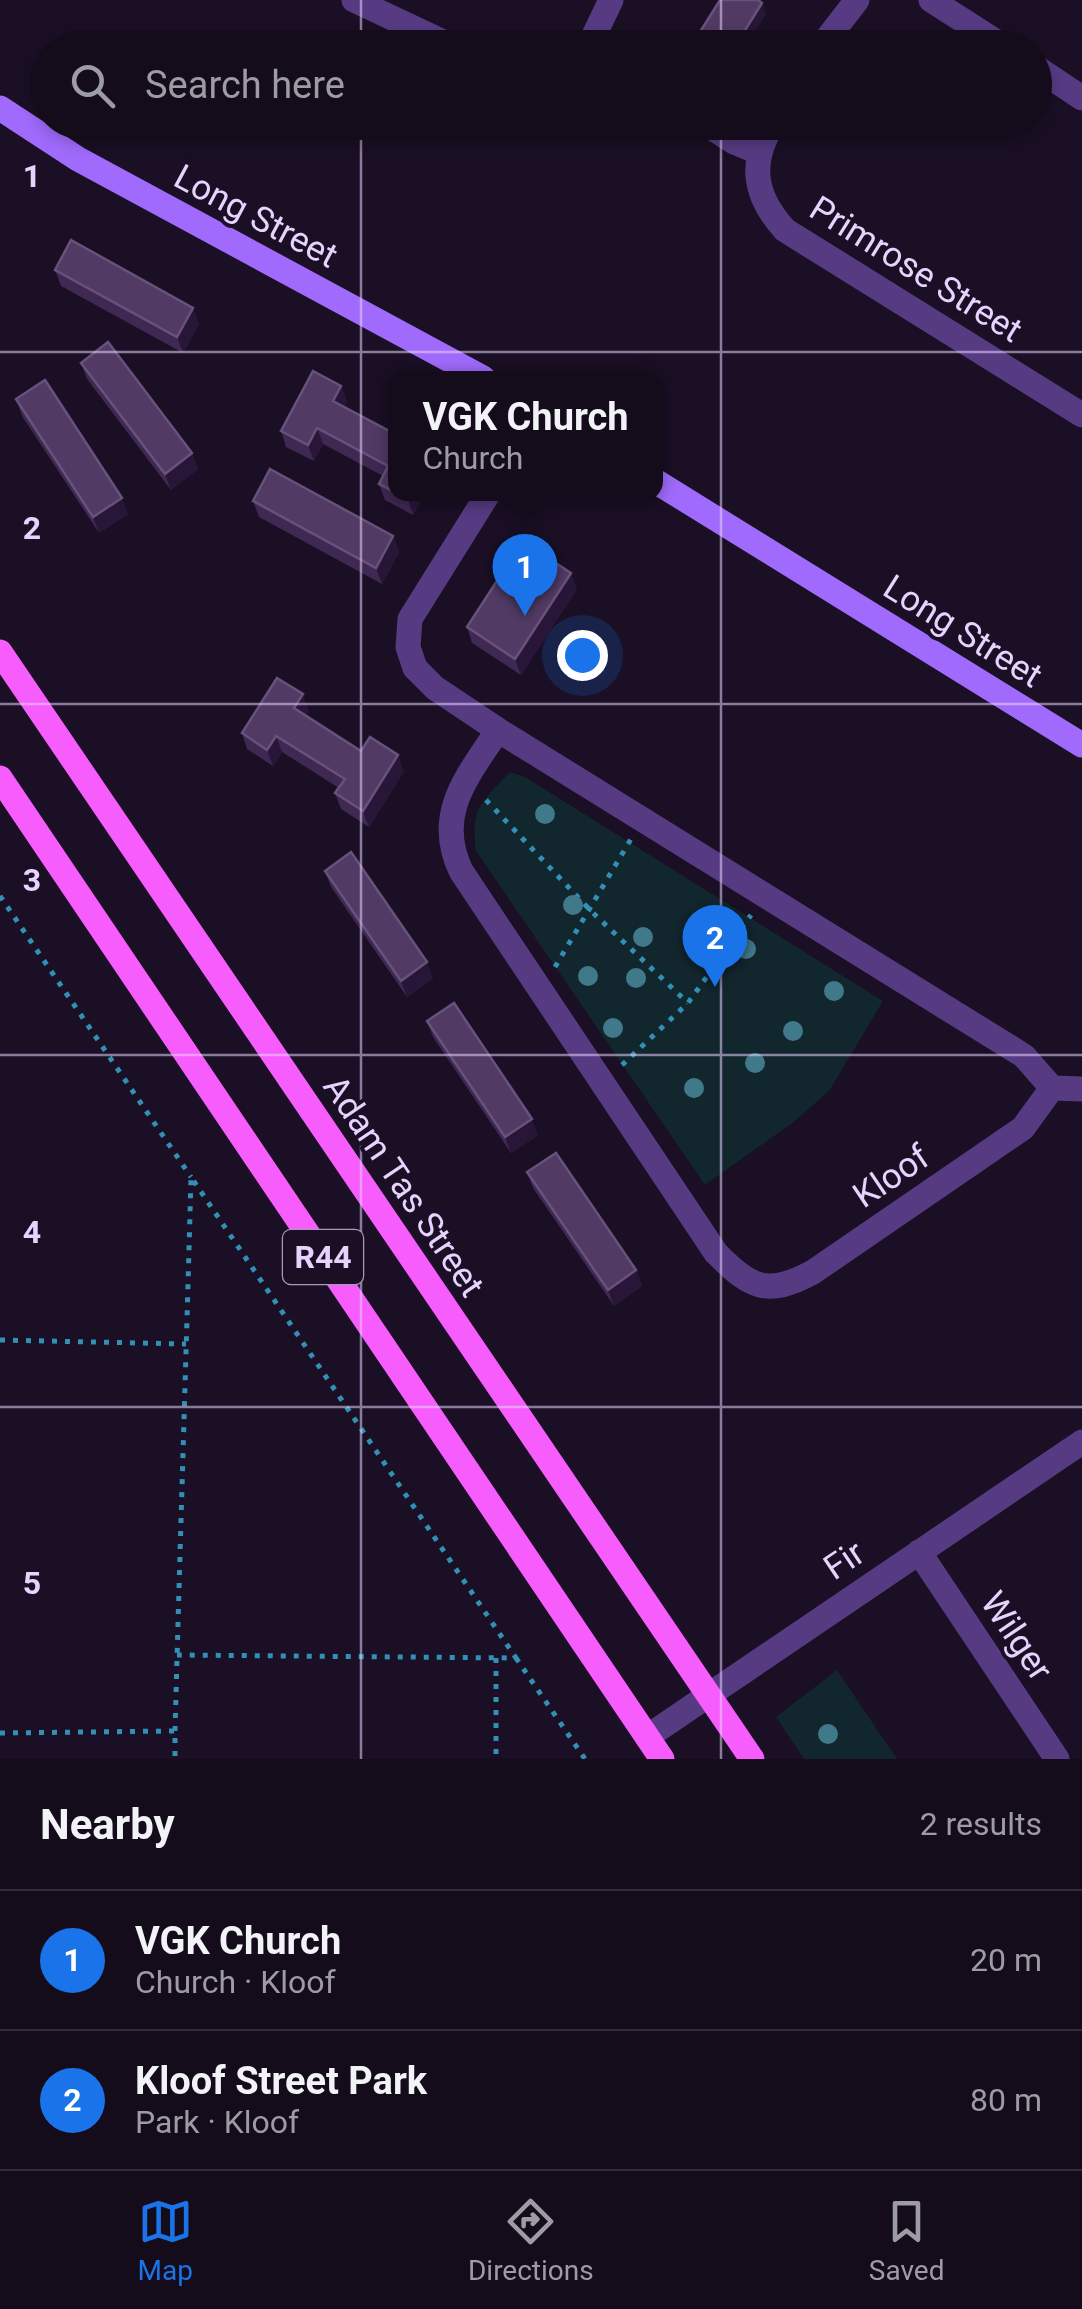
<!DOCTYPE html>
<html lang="en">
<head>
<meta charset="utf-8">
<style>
	body { margin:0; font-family:Roboto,sans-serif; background:#1d1424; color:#f1f3f6 }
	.you { position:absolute; left:582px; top:655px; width:35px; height:35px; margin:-25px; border:8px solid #fff; border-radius:50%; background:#1a73e8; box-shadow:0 0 0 15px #1a73e833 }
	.badge { display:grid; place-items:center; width:65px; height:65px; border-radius:50%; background:#1a73e8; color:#fff; font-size:32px; font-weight:700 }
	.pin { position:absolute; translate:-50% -82px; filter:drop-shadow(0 2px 5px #0008) }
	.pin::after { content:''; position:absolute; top:52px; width:35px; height:30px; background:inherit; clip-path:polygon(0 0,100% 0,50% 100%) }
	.popup { position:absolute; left:388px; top:371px; width:275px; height:130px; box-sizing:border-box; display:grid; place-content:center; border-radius:20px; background:#140b1b; filter:drop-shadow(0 2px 8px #0005); font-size:32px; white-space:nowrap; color:#9d9ba3 }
	.popup b { font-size:38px; color:#f1f3f6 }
	.popup::after { content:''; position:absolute; left:50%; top:100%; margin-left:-20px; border:20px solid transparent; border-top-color:#140b1b }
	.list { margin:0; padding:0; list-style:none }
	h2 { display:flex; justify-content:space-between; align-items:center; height:130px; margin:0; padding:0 40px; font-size:42px }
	h2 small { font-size:32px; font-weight:400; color:#9d9ba3 }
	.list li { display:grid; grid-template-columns:65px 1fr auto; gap:30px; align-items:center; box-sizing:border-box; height:140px; padding:0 40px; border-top:2px solid #332b3a }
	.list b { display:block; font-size:38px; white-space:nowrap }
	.list p { margin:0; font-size:32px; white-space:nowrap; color:#9d9ba3 }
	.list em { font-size:32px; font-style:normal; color:#9d9ba3 }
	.icon { flex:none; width:55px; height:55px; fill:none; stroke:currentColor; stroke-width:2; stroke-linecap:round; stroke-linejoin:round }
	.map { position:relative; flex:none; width:1082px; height:1759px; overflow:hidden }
	.search { position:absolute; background:#140b1b; box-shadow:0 5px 15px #0003; left:30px; right:30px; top:30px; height:110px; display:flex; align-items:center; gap:25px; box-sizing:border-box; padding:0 35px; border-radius:55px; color:#9d9ba3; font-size:38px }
	.sheet { height:410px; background:#140b1b }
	nav { display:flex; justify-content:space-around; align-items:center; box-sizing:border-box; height:140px; border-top:2px solid #332b3a; background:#140b1b; font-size:28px; color:#9d9ba3 }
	nav a { display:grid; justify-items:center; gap:5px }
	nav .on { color:#1a73e8 }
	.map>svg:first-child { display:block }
	.green { fill:#12262e }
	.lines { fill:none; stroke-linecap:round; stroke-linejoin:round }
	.path { stroke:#3190b4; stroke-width:5; stroke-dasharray:5 8; stroke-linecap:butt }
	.street { stroke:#563b83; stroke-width:25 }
	.secondary { stroke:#a06bfd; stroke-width:25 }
	.primary { stroke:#f75cfd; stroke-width:25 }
	.tree { fill:#407a8a }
	.wall { fill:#3f2852 }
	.shaded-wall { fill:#281638 }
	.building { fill:#513a64; stroke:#68527c; stroke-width:2.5 }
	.grid { fill:none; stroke:#e7d3fe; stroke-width:2.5; stroke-opacity:0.55 }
	.labels { text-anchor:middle; stroke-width:8; stroke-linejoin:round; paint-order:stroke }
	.shield { fill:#1a0f24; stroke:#aa98bd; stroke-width:2.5 }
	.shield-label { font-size:32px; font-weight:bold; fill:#e7d3fe }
	.street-label { font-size:35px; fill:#e7d3fe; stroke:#1a0f24 }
	.grid-label { font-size:32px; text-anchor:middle; font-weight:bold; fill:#e7d3fe; stroke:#1a0f24; stroke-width:8; stroke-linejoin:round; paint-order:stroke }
</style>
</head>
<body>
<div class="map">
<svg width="1082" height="1759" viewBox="0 0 1082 1759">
	<rect width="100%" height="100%" fill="#1a0f24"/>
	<path class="green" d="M510,772l15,5 358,224 -54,90 -34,30 -90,64 -229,-334c-6,-44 6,-49 34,-79z
		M837,1670l60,89h-93l-28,-42z"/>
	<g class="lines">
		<path class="path" d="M486,800l105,111 97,92
			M0,896l191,281
			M555,967l76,-128
			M622,1065l66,-62 63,-88
			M0,1340l186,4
			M496,1658v101
			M516,1658l69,101
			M175,1731c5,-185 11,-369 16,-554l325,481 -339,-3
			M0,1733l175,-2v28"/>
		<path class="street" d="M354,0l102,48
			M931,0l75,48
			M588,48l23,-48
			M820,48l37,-48
			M1034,66l48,32
			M703,122l31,20 24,10
			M774,122c-25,40 -21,73 11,108l297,185
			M488,494l-78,125 -2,28 7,21 20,20 63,42 526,326 28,32 -29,40 -210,144c-46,25 -62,16 -97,-19l-255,-382c-27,-57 6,-94 37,-141
			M1052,1088l30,1
			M919,1552l138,207
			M647,1737l435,-295"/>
		<path class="secondary" d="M0,108l78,51 405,219
			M655,481l427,264"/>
		<path class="primary" d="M0,652l752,1107
			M0,778l662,981"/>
	</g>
	<g class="tree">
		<circle cx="545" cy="814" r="10"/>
		<circle cx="573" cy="905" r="10"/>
		<circle cx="643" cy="937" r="10"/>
		<circle cx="746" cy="949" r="10"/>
		<circle cx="588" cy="976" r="10"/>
		<circle cx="636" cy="978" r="10"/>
		<circle cx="834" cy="991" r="10"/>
		<circle cx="613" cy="1028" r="10"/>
		<circle cx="793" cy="1031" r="10"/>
		<circle cx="755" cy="1063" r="10"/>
		<circle cx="694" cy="1088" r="10"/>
		<circle cx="828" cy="1734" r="10"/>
	</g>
	<path class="wall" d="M55,270l138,38 6,16 -16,29 -122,-67z
		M81,363l111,90 6,16 -27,21 -84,-111z
		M341,386l6,16 -3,5 51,27v60h30l-12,21 -28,-15 -6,-16 4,-8 -60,-32 -9,17 -28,-14 -5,-16z
		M16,399l112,115 -29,19 -77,-117z
		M253,501l140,35 6,16 -17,32 -123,-67z
		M577,589l-56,86 -49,-32 -5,-16z
		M309,711l-3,4 55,36 43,20 -35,56 -28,-18 -6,-16 4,-5 -57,-36 -9,14 -26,-17 -5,-16z
		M325,871l108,107 -26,19 -76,-110z
		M427,1021l111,114 -27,18 -78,-116z
		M527,1172l109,98 6,16 -28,20 -81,-118z"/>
	<path class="shaded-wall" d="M762,3l4,11 -21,34h-11z
		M193,308l6,16 -16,29 -6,-16z
		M341,386l6,16 -8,16 -6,-17z
		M317,428l6,16 -9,17 -6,-16z
		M192,453l6,16 -27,21 -6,-16z
		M410,494h15l-12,21 -5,-16z
		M122,498l6,16 -29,19 -6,-16z
		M393,536l6,16 -17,32 -6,-16z
		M571,573l6,16 -56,86 -6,-16z
		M303,694l6,17 -9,13 -6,-16z
		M276,736l6,16 -9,14 -6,-16z
		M398,755l6,16 -35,56 -6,-16z
		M427,962l6,16 -26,19 -6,-16z
		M532,1119l6,16 -27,18 -6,-16z
		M636,1270l6,16 -28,20 -6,-16z"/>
	<path class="building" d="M720,0h38l4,3 -28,45h-28l-11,-8z
		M71,240l122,68 -16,29 -122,-67z
		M108,342l84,111 -27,21 -84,-111z
		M313,371l28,15 -8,15 62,33v58l-16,-8 9,-18 -71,-38 -9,17 -27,-14z
		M45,380l77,118 -29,19 -77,-118z
		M270,469l123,67 -17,32 -123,-67z
		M398,494h12l-2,5z
		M523,541l48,32 -56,86 -48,-32z
		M277,678l26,16 -9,14 67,43 9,-14 28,18 -35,56 -28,-18 10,-14 -69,-43 -9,14 -25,-17z
		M351,852l76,110 -26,19 -76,-110z
		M454,1003l78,116 -27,18 -78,-116z
		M556,1153l80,117 -28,20 -81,-118z"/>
	<path class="grid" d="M361,0v48M721,0v48M361,122v1637M721,122v1637M0,352h1082M0,704h1082M0,1055h1082M0,1407h1082"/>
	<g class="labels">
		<rect class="shield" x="283" y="1230" width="80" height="54" rx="8"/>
		<g class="shield-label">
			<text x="323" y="1268">R44</text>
		</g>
		<g class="street-label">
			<text transform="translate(256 216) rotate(28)" y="12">Long Street</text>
			<text transform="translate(916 269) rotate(32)" y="12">Primrose Street</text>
			<text transform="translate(963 631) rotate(32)" y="12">Long Street</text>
			<text transform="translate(891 1176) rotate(-34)" y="12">Kloof</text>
			<text transform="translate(404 1186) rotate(56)" y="12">Adam Tas Street</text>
			<text transform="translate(844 1560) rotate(-34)" y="12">Fir</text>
			<text transform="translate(1017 1636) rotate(56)" y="12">Wilger</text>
		</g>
	</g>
	<g class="grid-label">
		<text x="32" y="187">1</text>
		<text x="32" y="539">2</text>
		<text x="32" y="891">3</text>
		<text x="32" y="1243">4</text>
		<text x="32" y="1594">5</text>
	</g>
</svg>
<div class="you"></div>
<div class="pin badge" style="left:525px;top:616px">1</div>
<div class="popup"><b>VGK Church</b>Church</div>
<div class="pin badge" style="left:715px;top:987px">2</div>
<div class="search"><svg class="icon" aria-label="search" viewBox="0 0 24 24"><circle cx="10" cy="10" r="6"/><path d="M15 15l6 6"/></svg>Search here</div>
</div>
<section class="sheet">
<h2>Nearby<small>2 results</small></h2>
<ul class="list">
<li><span class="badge">1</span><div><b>VGK Church</b><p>Church · Kloof</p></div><em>20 m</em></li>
<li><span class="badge">2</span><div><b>Kloof Street Park</b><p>Park · Kloof</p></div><em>80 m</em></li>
</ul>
</section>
<nav>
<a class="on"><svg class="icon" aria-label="map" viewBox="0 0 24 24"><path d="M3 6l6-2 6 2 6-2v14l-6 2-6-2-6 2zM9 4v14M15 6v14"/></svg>Map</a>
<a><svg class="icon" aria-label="directions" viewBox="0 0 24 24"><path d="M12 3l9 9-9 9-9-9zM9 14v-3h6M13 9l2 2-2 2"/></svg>Directions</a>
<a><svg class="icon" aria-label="saved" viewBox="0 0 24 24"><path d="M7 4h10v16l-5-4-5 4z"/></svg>Saved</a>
</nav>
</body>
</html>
